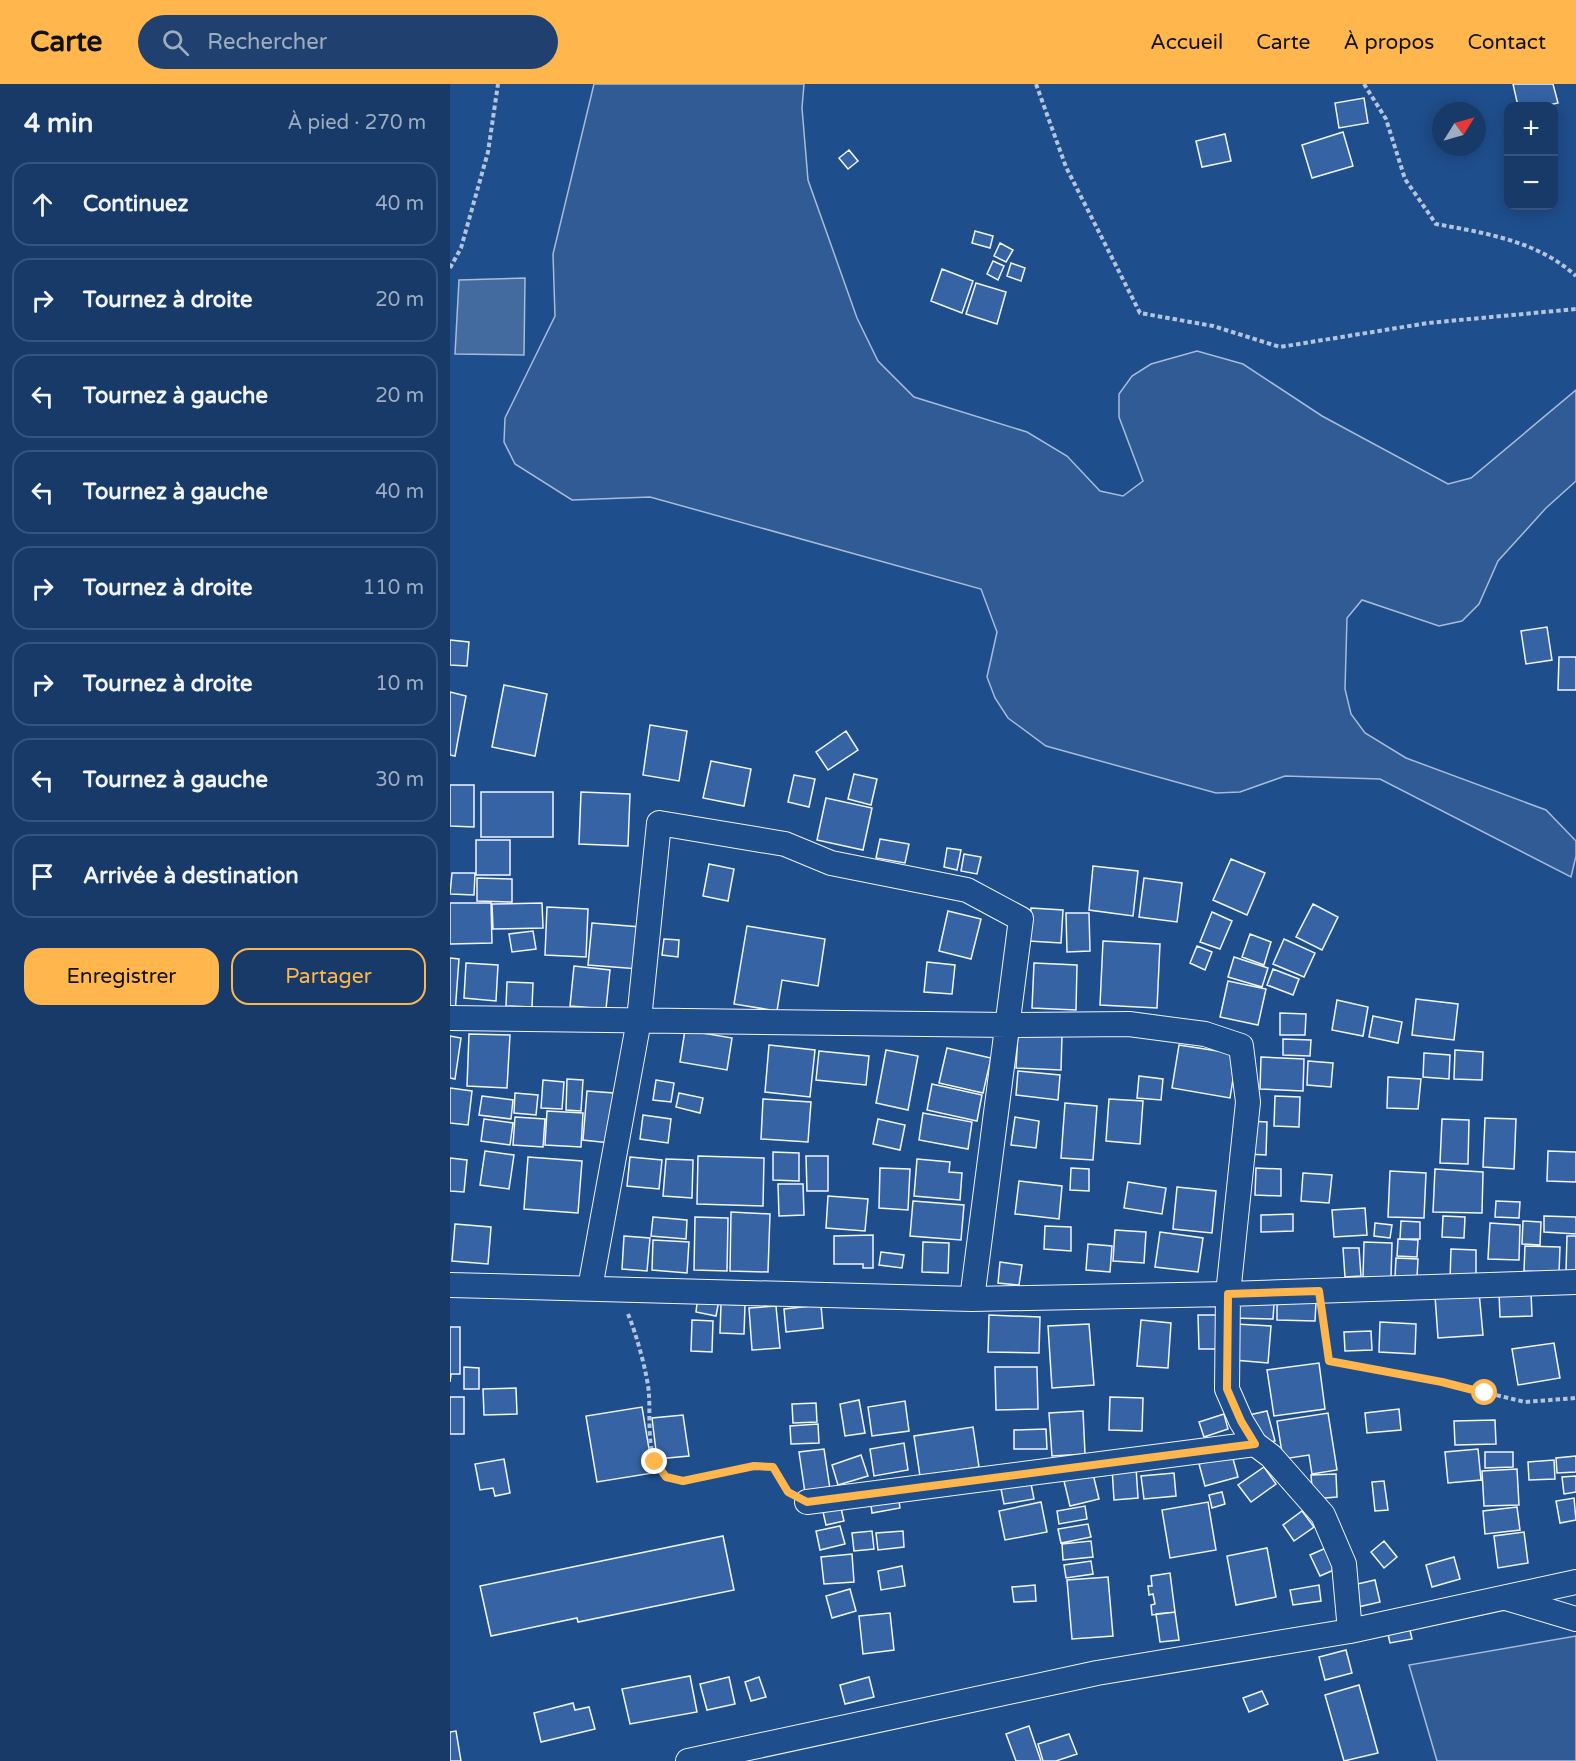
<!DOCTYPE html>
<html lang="fr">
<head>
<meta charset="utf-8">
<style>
	body { margin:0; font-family:"Varela Round",sans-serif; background:#20416f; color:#f1f3f6 }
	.controls { position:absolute; right:18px; top:18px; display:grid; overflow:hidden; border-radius:12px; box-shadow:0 3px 15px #0003 }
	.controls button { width:54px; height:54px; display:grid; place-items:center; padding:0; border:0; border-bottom:2px solid #36547d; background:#173a69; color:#f1f3f6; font:30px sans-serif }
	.compass { position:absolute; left:982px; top:18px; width:54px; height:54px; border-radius:50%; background:#173a69; box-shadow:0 3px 15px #0003; rotate:53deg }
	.stop { position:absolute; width:18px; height:18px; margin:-14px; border:4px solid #ffb74d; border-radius:50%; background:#fff }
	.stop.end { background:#ffb74d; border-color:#fff; box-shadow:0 2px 6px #0008 }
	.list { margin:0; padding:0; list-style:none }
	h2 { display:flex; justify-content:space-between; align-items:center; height:78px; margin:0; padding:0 24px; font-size:26px }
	h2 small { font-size:20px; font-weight:400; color:#9eadc0 }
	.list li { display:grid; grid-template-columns:39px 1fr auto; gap:18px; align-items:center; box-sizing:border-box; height:84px; margin:0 12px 12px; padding:0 12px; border:2px solid #36547d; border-radius:18px }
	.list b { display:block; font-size:22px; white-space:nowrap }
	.list em { font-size:20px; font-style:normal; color:#9eadc0 }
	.actions { display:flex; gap:12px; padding:18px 24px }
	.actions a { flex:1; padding:14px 0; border:2px solid #ffb74d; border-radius:18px; text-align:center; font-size:21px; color:#ffb74d }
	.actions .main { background:#ffb74d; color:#111 }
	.icon { flex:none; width:33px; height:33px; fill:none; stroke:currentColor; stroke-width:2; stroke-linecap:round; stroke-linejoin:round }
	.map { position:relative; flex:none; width:1126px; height:1677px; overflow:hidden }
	header { display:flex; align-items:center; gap:36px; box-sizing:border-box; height:84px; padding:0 30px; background:#ffb74d; color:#111 }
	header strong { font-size:28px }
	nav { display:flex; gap:33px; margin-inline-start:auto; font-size:21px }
	.search { width:420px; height:54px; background:#20416f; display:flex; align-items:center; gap:15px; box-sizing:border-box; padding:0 21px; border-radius:33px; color:#9eadc0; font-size:22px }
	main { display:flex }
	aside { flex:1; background:#173a69 }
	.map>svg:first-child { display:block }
	.built { fill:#305b95; stroke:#a8bbd7; stroke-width:1.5 }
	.water { fill:#446ba0; stroke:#a8bbd7; stroke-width:1.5 }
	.building { fill:#3563a3; stroke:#f2f6ff; stroke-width:1.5 }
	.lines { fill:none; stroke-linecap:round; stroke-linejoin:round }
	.minor-casing { stroke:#f2f6ff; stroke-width:26 }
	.path { stroke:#b3c4dc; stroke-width:4; stroke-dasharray:4.5 3; stroke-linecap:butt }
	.minor { stroke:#1f4e8c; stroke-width:24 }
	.route { stroke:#ffb74d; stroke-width:8 }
</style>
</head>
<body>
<header>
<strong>Carte</strong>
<div class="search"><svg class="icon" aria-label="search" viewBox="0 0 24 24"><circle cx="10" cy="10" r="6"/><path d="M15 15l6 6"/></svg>Rechercher</div>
<nav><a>Accueil</a><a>Carte</a><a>À propos</a><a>Contact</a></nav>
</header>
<main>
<aside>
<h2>4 min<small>À pied · 270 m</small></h2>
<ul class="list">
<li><svg class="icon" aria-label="ahead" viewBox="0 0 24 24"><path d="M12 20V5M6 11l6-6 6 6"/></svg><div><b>Continuez</b></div><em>40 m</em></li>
<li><svg class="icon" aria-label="right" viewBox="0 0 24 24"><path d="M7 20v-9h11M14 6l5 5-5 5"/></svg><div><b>Tournez à droite</b></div><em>20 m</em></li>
<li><svg class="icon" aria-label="left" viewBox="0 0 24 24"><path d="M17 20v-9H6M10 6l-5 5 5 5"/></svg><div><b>Tournez à gauche</b></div><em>20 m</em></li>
<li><svg class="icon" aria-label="left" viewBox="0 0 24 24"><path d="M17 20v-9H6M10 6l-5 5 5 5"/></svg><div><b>Tournez à gauche</b></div><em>40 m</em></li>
<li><svg class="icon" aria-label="right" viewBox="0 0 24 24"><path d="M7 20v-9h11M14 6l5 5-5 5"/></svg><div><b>Tournez à droite</b></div><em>110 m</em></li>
<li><svg class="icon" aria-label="right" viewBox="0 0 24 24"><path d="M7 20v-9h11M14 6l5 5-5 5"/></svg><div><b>Tournez à droite</b></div><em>10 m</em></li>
<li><svg class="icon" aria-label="left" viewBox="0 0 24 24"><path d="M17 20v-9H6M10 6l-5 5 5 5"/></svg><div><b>Tournez à gauche</b></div><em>30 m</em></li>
<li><svg class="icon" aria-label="arrive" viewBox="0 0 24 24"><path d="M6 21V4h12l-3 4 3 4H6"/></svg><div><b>Arrivée à destination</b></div></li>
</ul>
<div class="actions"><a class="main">Enregistrer</a><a>Partager</a></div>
</aside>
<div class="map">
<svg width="1126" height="1677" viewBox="0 0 1126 1677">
	<rect width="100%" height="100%" fill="#1f4e8c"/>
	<path class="built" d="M144,0h210l-2,24 6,72 49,138 21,43 36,36 113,35 40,24 33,35 23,5 20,-15 -24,-64v-23l13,-18 19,-12 46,-13 46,13 79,52 126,68 23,-6 105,-88v91l-30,27 -48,53 -19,43 -17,17 -23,5 -77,-26 -15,18 -2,71 6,25 14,19 41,25 140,52 30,31v15l-5,21 -191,-98 -95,-3 -45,16 -24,1 -170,-47 -38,-28 -13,-20 -8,-21 10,-45 -16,-43 -331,-92 -78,3 -57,-36 -11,-22 1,-24 50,-102 -2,-62z
		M1126,1552v125h-139l-28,-96z"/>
	<path class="water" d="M75,194l-1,77 -69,-1 4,-74z"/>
	<path class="building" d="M1063,0h40l5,19 -14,3h-26z
		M914,14l4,25 -29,5 -4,-25z
		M893,48l10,34 -41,12 -10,-33z
		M775,50l6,27 -29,6 -6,-26z
		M399,66l9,11 -10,8 -9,-11z
		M525,147l18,5 -3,12 -18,-5z
		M550,159l13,7 -7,12 -12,-6z
		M543,177l11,5 -6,14 -11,-6z
		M561,179l14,5 -4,13 -14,-5z
		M492,185l31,12 -11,32 -31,-12z
		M526,199l30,9 -9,32 -31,-10z
		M1097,543l5,33 -26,4 -5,-33z
		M0,556l19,2 -2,24 -17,-1z
		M1109,573h17v33h-18z
		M54,601l43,9 -12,62 -43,-9z
		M0,608l16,4 -11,60 -5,-1z
		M200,641l37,6 -8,50 -36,-6z
		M396,647l12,19 -30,20 -12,-18z
		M261,677l40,8 -7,37 -41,-8z
		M404,690l23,5 -6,26 -23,-6z
		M344,691l21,4 -6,28 -21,-5z
		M0,701h24v42l-24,-1z
		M31,708h72v45h-72z
		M131,708l49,2 -2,52 -49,-2z
		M376,714l46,10 -9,42 -46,-10z
		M430,755l29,5 -4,19 -29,-5z
		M26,756h34v35h-34z
		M497,764l14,2 -4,20 -13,-3z
		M514,770l17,3 -4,17 -16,-3z
		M781,775l34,14 -18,42 -34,-15z
		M259,780l25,5 -6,32 -25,-5z
		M643,782l45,5 -5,45 -44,-6z
		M2,789h23l-1,22 -24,-1z
		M27,794l35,1v23l-35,-1z
		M694,794l38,5 -5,39 -38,-5z
		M0,819h41l1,40 -42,1z
		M92,819l1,25 -50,1 -1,-25z
		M863,820l25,13 -16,33 -26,-13z
		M97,823l41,2 -2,48 -41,-2z
		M581,824l32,2 -2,33 -32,-2z
		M498,827l33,8 -10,40 -32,-8z
		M762,828l20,9 -12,28 -20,-7z
		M616,829h23l1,38 -23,1z
		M142,839l49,4 -2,42 -51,-4z
		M297,842l78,13 -7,47 -36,-6 -5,31 -43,-7z
		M83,847l3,18 -24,3 -3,-18z
		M800,850l21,8 -7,23 -22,-8z
		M214,855l15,1 -1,17 -16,-2z
		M834,855l31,14 -11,24 -31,-13z
		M653,857l57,3 -3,64 -57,-3z
		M747,862l15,6 -7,18 -15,-7z
		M784,873l34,11 -6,19 -34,-10z
		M0,874l9,1 -4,54h-5z
		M477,878l28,3 -3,29 -28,-2z
		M16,879l32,2 -2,36 -32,-3z
		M584,879l43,2 -1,45 -44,-2z
		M124,882l36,4 -4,39 -36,-3z
		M823,885l26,10 -6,16 -26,-10z
		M778,897l38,8 -8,36 -38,-8z
		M57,898l26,1 -1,24 -26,-1z
		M966,915l42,5 -4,36 -42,-5z
		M887,916l31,7 -5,29 -31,-6z
		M830,929l26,1 -1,21h-25z
		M923,932l29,6 -4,21 -29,-6z
		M235,946l47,8 -5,32 -47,-8z
		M568,948l44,3 -1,35 -45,-2z
		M19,950l41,1 -3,53 -40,-2z
		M0,952l11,2 -6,41 -5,-1z
		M833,955l28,1 -1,16 -27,-1z
		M319,961l46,5 -5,47 -45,-5z
		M729,961l58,9 -7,44 -58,-10z
		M497,964l44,10 -8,35 -44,-10z
		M436,966l32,6 -10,54 -32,-7z
		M1005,966l28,2 -1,28 -28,-1z
		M369,967l50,5 -3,29 -50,-5z
		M974,969l26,2 -1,24 -26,-2z
		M811,973l43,2 -1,32 -43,-2z
		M858,977l25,2 -2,24 -24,-2z
		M568,987l42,4 -2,25 -42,-5z
		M689,992l24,3 -2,21 -24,-2z
		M938,993l33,2 -3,30 -31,-1z
		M117,995l16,1 -2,31 -15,-1z
		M93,996l21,2 -2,27 -21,-1z
		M206,996l18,3 -3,19 -18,-2z
		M482,1000l50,11 -5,26 -50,-11z
		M0,1004l22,3 -4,34 -18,-2z
		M137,1007l27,2 -4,50 -27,-3z
		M65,1009l23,2 -2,20 -22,-2z
		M229,1009l24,5 -3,15 -24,-6z
		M32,1012l31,4 -2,19 -32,-4z
		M825,1012l25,1 -1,30 -25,-1z
		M313,1015l48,3 -3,40 -47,-3z
		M659,1015l34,2 -3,43 -34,-3z
		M615,1019l32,3 -4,54 -32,-2z
		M97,1027l36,2 -2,34 -36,-2z
		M473,1029l49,9 -4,27 -49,-9z
		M193,1031l28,4 -3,24 -28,-4z
		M65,1033l30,2 -2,28 -30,-2z
		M565,1033l24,4 -3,27 -25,-3z
		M1035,1034l31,1 -2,50 -31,-2z
		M34,1035l29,4 -3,22 -29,-4z
		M428,1035l27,6 -5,25 -27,-6z
		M992,1035l27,1 -1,44 -28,-1z
		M798,1037l19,1 -1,33 -19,-1z
		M35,1067l29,4 -5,34 -29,-4z
		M1098,1067l28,1v30l-29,-1z
		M323,1068l26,1v28l-26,-1z
		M248,1072l66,2 -1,48 -66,-2z
		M356,1072h22v35h-21z
		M78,1073l54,4 -4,52 -54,-4z
		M180,1073l32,3 -3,29 -32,-3z
		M0,1074l17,2 -3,32 -14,-1z
		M216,1075l27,1 -1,38 -29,-2z
		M467,1075l33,3 -1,10 13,1 -2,27 -46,-4z
		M430,1084l30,1 -2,41 -29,-2z
		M621,1084l18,1v22l-19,-1z
		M806,1084l25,1v27l-26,-1z
		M985,1085l48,3 -1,41 -49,-1z
		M940,1087l36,2 -2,45 -36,-1z
		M853,1089l29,2 -3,28 -28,-2z
		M569,1097l43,5 -3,33 -44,-5z
		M678,1098l38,6 -4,26 -38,-6z
		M328,1100h25l1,31 -25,1z
		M727,1103l39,4 -4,42 -39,-4z
		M378,1112l40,3 -3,32 -39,-3z
		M463,1117l51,4 -3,35 -51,-4z
		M1046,1117l24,1 -1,16 -24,-1z
		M915,1124l2,27 -33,2 -2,-27z
		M281,1128l39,2 -2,58 -38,-1z
		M843,1130v17l-32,1v-17z
		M993,1132l22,1 -1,21 -22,-1z
		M1094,1132l32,1v17l-32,-2z
		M203,1133l34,3 -1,19 -35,-3z
		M245,1133l33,1 -1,53 -33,-1z
		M951,1137l19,1v17h-20z
		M1073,1137l18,1 -1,23 -18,-1z
		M925,1139l17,2 -2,13 -16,-2z
		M1040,1139l30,2 -1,35 -31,-1z
		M5,1140l36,3 -3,37 -36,-3z
		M595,1142l26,1v24l-27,-2z
		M665,1146l31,2 -2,31 -31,-2z
		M710,1148l43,6 -5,34 -43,-5z
		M423,1151v33h-10v-4h-29v-28z
		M174,1152l26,2 -3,33 -25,-2z
		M1117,1152h9v36h-10z
		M948,1155l20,1 -1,17 -20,-1z
		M203,1156l36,2 -2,31 -35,-3z
		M473,1158l26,1 -1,30 -26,-1z
		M914,1158l28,1 -1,34h-28z
		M638,1160l24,2 -2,26 -24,-2z
		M1075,1162l35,1 -1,26 -35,-2z
		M893,1164h16l2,28 -16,1z
		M1001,1165l25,1v30l-26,-1z
		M431,1168l23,3 -2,13 -23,-3z
		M946,1174l22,1 -1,19h-22z
		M550,1178l22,3 -3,20 -21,-2z
		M1029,1208l4,43 -45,3 -3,-42z
		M1081,1208l1,24 -32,1 -1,-24z
		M248,1212l21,4 -3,16 -20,-4z
		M827,1217l39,2 -1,18 -38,-1z
		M783,1219l41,1 -1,15 -41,-1z
		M271,1220l24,1 -1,29 -24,-1z
		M371,1221l2,23 -37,4 -2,-23z
		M326,1222l4,42 -28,2 -3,-42z
		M539,1231l51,2 -1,36 -51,-1z
		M748,1231h18v34h-17z
		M242,1236l21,1 -1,31 -21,-1z
		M691,1236l30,3 -3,45 -31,-2z
		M930,1238l36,2 -1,30 -36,-2z
		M639,1240l5,61 -42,3 -4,-62z
		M786,1240l35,2 -3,37 -34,-3z
		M0,1243h10v47h-9l-1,8z
		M921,1247l1,19 -27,1 -1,-19z
		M1104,1259l6,35 -42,7 -6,-36z
		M869,1279l6,46 -51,7 -7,-46z
		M14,1283l15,1v21h-15z
		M545,1283h42l1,42 -42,1z
		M66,1304l1,26 -33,1 -1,-26z
		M0,1313h14v37h-14z
		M660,1313l33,1 -1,33 -33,-1z
		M409,1316l6,33 -20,3 -5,-32z
		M455,1317l4,30 -37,5 -4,-29z
		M366,1319l1,19 -24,1 -1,-19z
		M192,1323l11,66 -56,9 -11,-66z
		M949,1325l2,21 -34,3 -2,-20z
		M633,1327l2,43 -33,2 -3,-43z
		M817,1327l8,30 -9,2 -17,-28z
		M878,1329l9,57 -25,4 -3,-19 -26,4 -6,-38z
		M774,1330l4,15 -24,8 -5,-15z
		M233,1331l6,41 -32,3 -5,-41z
		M1045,1336l1,24 -41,1 -1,-24z
		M368,1340l1,19 -28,1 -1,-18z
		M523,1343l6,40 -59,9 -6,-40z
		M596,1345l1,20h-33v-19z
		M454,1359l4,27 -34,6 -4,-27z
		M374,1365l6,40 -25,4 -6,-41z
		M1028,1365l3,31 -33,3 -3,-31z
		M1035,1368h28v15l-28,1z
		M411,1371l7,21 -30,9 -6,-20z
		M782,1371l6,22 -33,9 -6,-22z
		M1126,1372v16l-19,1 -1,-15z
		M54,1375l6,34 -15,3 -2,-8 -13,2 -5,-26z
		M1104,1376l1,19 -26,1 -1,-18z
		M686,1383l2,31 -24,2 -2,-32z
		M814,1383l12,17 -25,18 -13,-17z
		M1067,1385l2,36 -35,1 -2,-35z
		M724,1389l2,23 -32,3 -3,-23z
		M643,1390l6,25 -29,7 -6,-25z
		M886,1390l1,23 -24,2 -2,-24z
		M1126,1392v16l-12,2 -2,-17z
		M580,1395l4,20 -30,5 -4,-20z
		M934,1397l4,29 -13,1 -3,-29z
		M772,1408l3,12 -13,4 -3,-13z
		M448,1410l2,14 -28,5 -2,-15z
		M1124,1414l2,22 -16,3 -4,-22z
		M591,1418l6,30 -42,8 -6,-29z
		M758,1418l8,48 -46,8 -8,-48z
		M635,1422l2,13 -28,5 -2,-13z
		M1067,1423l3,23 -35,4 -2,-23z
		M391,1424l3,13 -18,4 -3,-13z
		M852,1427l12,16 -20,14 -11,-16z
		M638,1440l3,13 -30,6 -3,-14z
		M390,1442l5,18 -25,6 -4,-19z
		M422,1447l2,18 -20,2 -2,-18z
		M453,1447l1,16 -26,3 -2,-17z
		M1074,1448l4,31 -30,5 -4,-32z
		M273,1452l11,54 -156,32 -1,-4 -86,18 -11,-50z
		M641,1457l2,16 -30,3 -1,-16z
		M934,1457l13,16 -13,11 -13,-16z
		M817,1464l9,49 -40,8 -9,-49z
		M876,1464l10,21 -16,7 -10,-21z
		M402,1470l2,28 -30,2 -3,-27z
		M1004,1473l6,22 -28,8 -6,-22z
		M641,1477l2,13 -27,4 -2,-13z
		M452,1482l3,20 -24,4 -3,-19z
		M720,1489l5,39 -23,3 -1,-10 4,-1 -2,-10 -4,1 -1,-9h4l-1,-10z
		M658,1493l5,59 -41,3 -5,-59z
		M925,1496l5,22 -22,5 -5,-22z
		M585,1501l1,16 -22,1 -2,-15z
		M869,1501l2,16 -28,4 -3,-15z
		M400,1505l6,22 -24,7 -6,-22z
		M725,1528l4,28 -19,2 -4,-28z
		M440,1529l4,37 -31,4 -4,-38z
		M959,1542l3,13 -22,4 -3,-13z
		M896,1566l6,23 -27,7 -6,-23z
		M240,1592l7,36 -67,12 -8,-35z
		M279,1593l6,27 -28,6 -7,-26z
		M309,1593l7,20 -15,4 -6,-19z
		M419,1593l5,20 -29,7 -5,-19z
		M909,1601l19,68 -34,8 -19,-66z
		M812,1607l6,13 -19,8 -6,-14z
		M123,1619l2,7 14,-3 6,22 -54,13 -7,-29z
		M579,1642l12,35h-25l-10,-27z
		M6,1647l5,30h-11v-29z
		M619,1650l8,20 -21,7h-13l-5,-17z"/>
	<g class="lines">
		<g class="minor-casing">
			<path id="minor" d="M0,934l558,7 121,-1 76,10 36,12 7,56 -20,192 -1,95 14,32 14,23 16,12 52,59 21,49 6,67
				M0,1201l522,14 256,-5 348,-12
				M140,1204l49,-268 20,-197 126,21 46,19 136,27 54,29 -49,380
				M357,1418l448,-58
				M1056,1514l70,21
				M238,1677l409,-88 253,-42 226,-49"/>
		</g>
		<path class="path" d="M586,0l30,83 74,146 73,13 67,21 148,-24 148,-14
			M914,0l22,35 19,60 31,45c49,9 102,17 140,52
			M0,184l11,-20 27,-96 10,-68
			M178,1230c8,19 20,61 21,81 2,28 -7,82 33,85 10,1 25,-5 36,-7 18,-5 36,-7 55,-6l13,23
			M872,1231l7,46 113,21 83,20 51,-4"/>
		<use href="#minor" class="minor"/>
	</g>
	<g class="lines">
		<path class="route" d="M205,1378l11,15 17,4 71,-15 19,1 15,25 19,10 448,-58 -14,-23 -14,-32 1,-95 91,-3 10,70 113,21 43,11"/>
	</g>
</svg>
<div class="controls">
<button>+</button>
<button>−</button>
</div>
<svg class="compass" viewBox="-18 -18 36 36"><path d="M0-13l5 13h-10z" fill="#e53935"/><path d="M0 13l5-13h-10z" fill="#9eadc0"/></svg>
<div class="stop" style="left:1035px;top:1309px"></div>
<div class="stop end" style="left:205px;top:1378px"></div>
</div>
</main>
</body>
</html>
